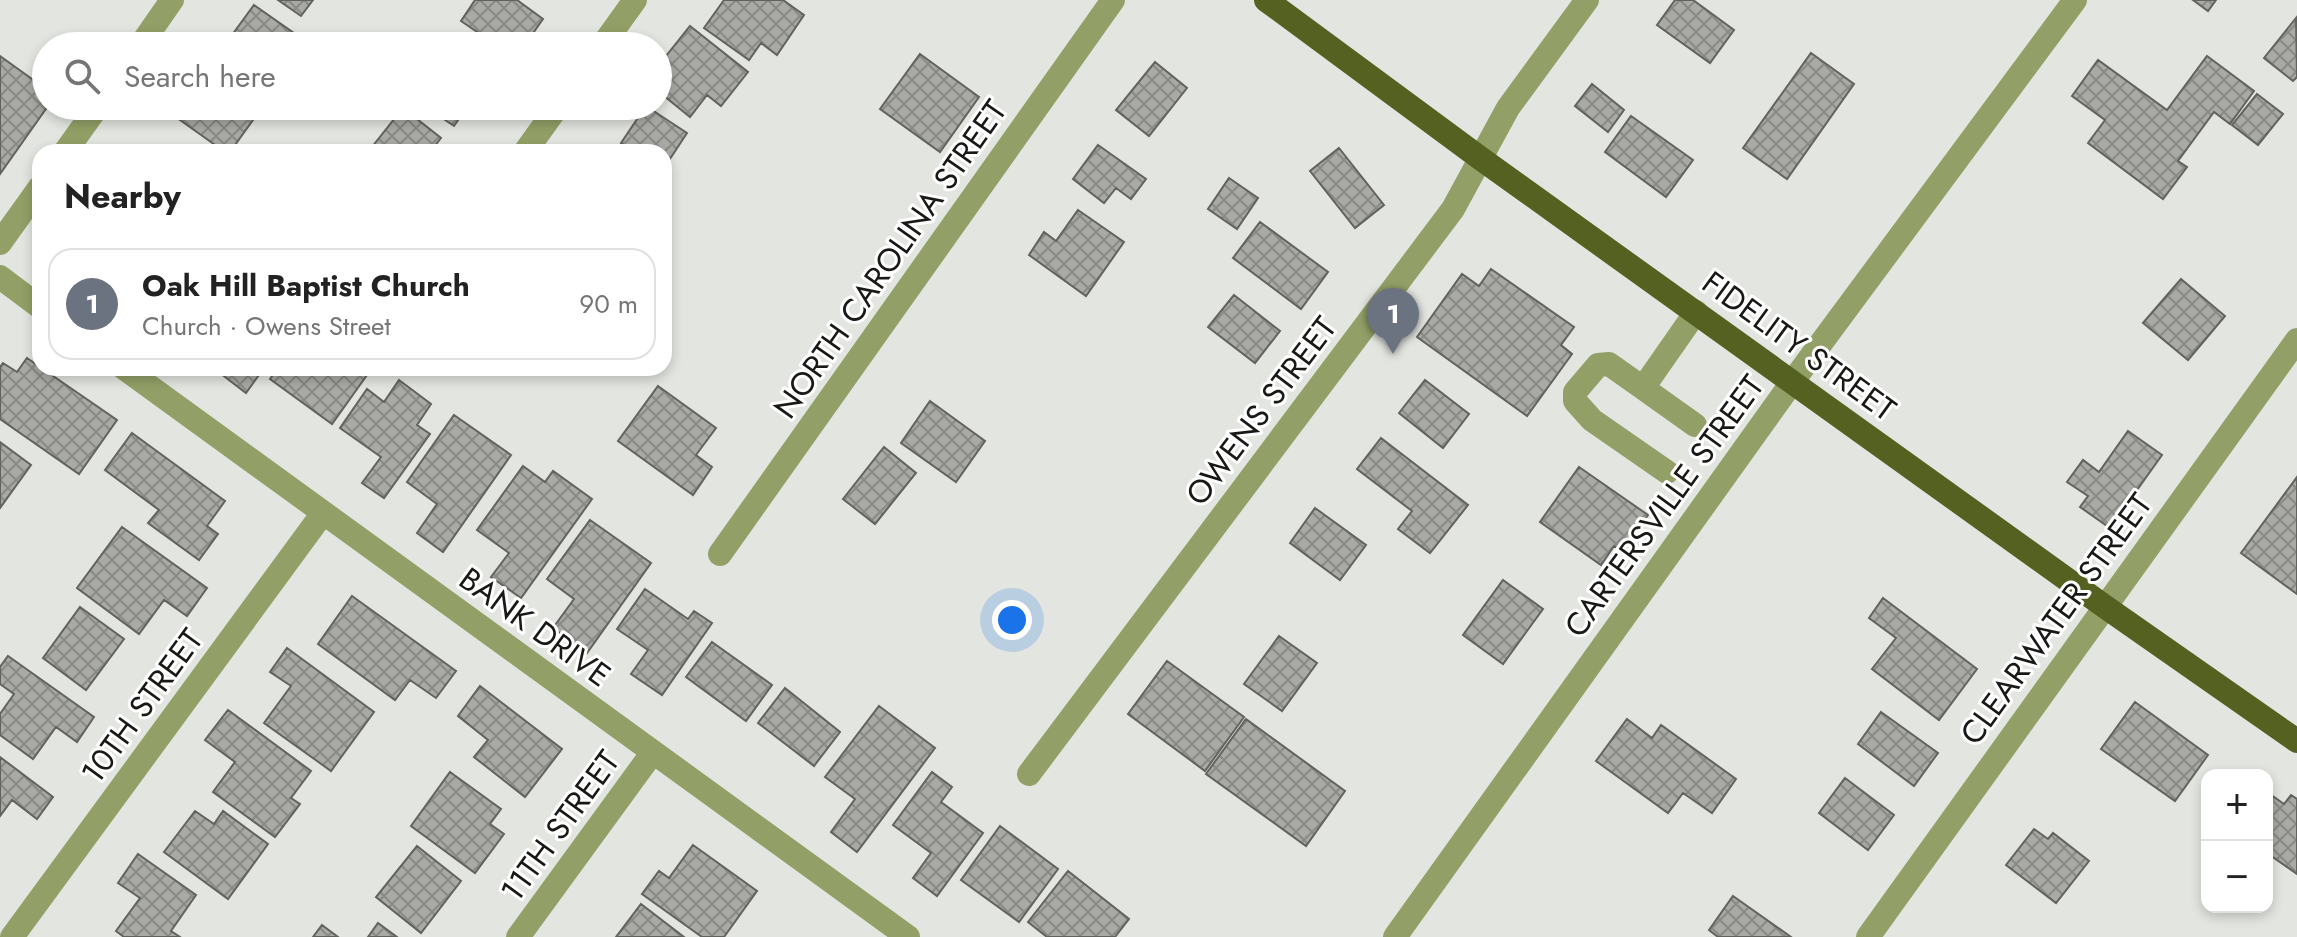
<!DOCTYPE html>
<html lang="en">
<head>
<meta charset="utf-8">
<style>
	body { margin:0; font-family:Jost,sans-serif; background:#f2f2f2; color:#222 }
	.controls { position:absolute; right:24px; bottom:24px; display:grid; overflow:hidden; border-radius:16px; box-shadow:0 4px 12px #0003 }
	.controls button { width:72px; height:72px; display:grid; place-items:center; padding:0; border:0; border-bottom:2px solid #e0e0e0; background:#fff; color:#222; font:40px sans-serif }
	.you { position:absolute; left:1012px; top:620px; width:28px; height:28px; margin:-20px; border:6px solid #fff; border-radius:50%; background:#1a73e8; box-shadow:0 0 0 12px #1a73e833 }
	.badge { display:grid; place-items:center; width:52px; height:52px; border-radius:50%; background:#0f766e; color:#fff; font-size:26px; font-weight:700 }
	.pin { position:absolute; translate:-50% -66px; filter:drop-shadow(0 2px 4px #0008) }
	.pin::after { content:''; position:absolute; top:42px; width:28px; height:24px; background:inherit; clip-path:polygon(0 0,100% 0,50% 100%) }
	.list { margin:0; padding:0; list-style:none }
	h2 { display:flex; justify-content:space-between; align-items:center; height:104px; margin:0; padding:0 32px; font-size:34px }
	h2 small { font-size:26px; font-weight:400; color:#767676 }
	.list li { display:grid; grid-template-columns:52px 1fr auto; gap:24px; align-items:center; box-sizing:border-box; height:112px; margin:0 16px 16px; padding:0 16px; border:2px solid #e0e0e0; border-radius:24px }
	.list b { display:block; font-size:30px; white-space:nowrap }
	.list p { margin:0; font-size:26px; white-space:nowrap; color:#767676 }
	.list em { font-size:26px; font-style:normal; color:#767676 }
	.icon { flex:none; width:44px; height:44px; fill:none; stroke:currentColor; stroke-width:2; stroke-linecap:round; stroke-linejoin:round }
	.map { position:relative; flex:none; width:2297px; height:937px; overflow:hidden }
	.search { position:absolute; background:#fff; box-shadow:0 4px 12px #0003; left:32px; top:32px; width:640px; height:88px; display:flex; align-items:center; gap:20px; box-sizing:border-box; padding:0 28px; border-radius:44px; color:#767676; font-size:30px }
	.panel { position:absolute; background:#fff; box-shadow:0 4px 12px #0003; left:32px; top:144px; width:640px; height:232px; border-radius:24px }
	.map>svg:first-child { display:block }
	.building { fill:url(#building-cross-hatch); stroke:#62635f; stroke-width:2 }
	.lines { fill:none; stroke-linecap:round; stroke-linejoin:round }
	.minor { stroke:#92a067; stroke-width:24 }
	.major { stroke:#546120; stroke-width:24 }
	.labels { text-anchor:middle; stroke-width:6; stroke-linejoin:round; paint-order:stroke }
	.street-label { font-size:32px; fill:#181816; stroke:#fff }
</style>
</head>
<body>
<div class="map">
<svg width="2297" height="937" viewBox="0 0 2297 937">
	<defs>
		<pattern id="building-cross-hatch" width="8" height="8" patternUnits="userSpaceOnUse" patternTransform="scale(2)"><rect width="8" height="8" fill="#a9aaa5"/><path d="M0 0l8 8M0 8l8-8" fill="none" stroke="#898985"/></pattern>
	</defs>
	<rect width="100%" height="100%" fill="#e3e5e0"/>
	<path class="building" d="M278,0h35l-12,16z
		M475,0h42l26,19 -19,27h-48l7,-10 -22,-15z
		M724,0h59l21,15 -27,40 -16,-12 -12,17 -45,-32z
		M1675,0h18l41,30 -24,33 -53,-38z
		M2193,0h23l-8,11z
		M254,5l57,40 -1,1h-86z
		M2296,18l1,59 -4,4 -29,-23z
		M690,26l58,46 -27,34 -14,-11 -17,22 -32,-26v-25z
		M1811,53l43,31 -67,95 -44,-31z
		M920,54l59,43 -39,55 -60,-43z
		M0,56l46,33 2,17 -48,68z
		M2207,56l47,35 -24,33 -16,-12 -36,49 9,6 -24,32 -75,-56 17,-23 -33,-24 26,-36 69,50z
		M1155,62l32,26 -38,48 -33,-26z
		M1592,84l32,26 -16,22 -33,-26z
		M2257,94l26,20 -25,31 -26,-20z
		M179,106h84l-33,46h-5l-52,-37z
		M424,106h44l-14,20z
		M646,106l41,27 -23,35v-16h-31l-12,-9z
		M403,108l38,30 -11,14h-62z
		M1631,116l62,44 -27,37 -61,-45z
		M1098,145l48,34 -15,20 -15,-11 -12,15 -31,-24z
		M1339,148l45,57 -29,23 -45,-57z
		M1229,178l29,20 -21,31 -29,-20z
		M1078,210l46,32 -38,54 -57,-41 15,-23 12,9z
		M1260,222l68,50 -27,37 -68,-51z
		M1491,269l83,58 -13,18 11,9 -45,62 -110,-79 45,-63 17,12z
		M2181,279l44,37 -37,44 -45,-37z
		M1234,295l46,36 -25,32 -47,-36z
		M27,358l90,62 -38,54 -79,-55v-52l3,-4 14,9z
		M217,368h47l-18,25 -30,-23z
		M278,368h94l-40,56 -62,-45z
		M399,380l32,24 -14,21 13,9 -46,64 -22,-15 19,-26 -41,-29 27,-39 17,13z
		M1425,380l44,34 -26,34 -44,-35z
		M658,386l58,42 -20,27 16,12 -19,28 -75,-54z
		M930,401l55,40 -29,41 -55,-39z
		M454,415l57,40 -68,97 -26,-19 20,-29 -30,-22z
		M2128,431l34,24 -52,73 -30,-21 8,-11 -21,-14 16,-22 16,12z
		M132,433l93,68 -18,25 11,8 -19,26 -51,-37 11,-13 -54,-40z
		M1381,438l87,67 -38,48 -32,-24 14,-18 -55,-42z
		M0,442l31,23 -31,43z
		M884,447l32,26 -41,51 -32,-25z
		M523,466l22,16 8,-11 39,28 -71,99 -30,-21 18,-24 -32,-23z
		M1579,467l69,48 -26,36 -8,-5 -13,19 -61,-43z
		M2297,477v117l-56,-41z
		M1315,508l51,37 -26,35 -50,-37z
		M590,520l61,43 -64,90 -34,-25 21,-29 -27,-20z
		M122,527l85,61 -20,28 -23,-16 -25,34 -62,-46z
		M1503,580l40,29 -40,55 -40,-29z
		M645,589l43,30 6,-8 18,12 -50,72 -31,-21 17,-24 -31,-21z
		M352,596l104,75 -20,27 -26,-18 -15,20 -77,-56z
		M1883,598l94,71 -38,51 -67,-51 24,-31 -27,-20z
		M80,607l44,32 -38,51 -43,-32z
		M1279,636l38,27 -35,48 -38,-27z
		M712,642l60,43 -26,36 -60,-44z
		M287,648l87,64 -43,59 -67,-48 27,-37 -21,-14z
		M8,656l86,61 -17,25 -21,-15 -23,32 -33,-24v-21l14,-20 -14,-10v-17z
		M1167,661l77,56 -39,54 -77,-57z
		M480,686l82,63 -37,48 -51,-40 14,-17 -30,-24z
		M785,688l55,44 -26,34 -56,-43z
		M2135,702l73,53 -33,46 -74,-52z
		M879,706l56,42 -78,104 -26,-20 24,-33 -30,-22z
		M228,710l83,61 -20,27 9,6 -25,33 -62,-45 22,-30 -30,-22z
		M1881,712l57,41 -24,33 -56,-42z
		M1246,719l99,72 -39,55 -100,-72z
		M1627,719l25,19 9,-13 75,54 -24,34 -29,-20 -15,20 -72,-52z
		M0,757l53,40 -16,22 -25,-19 -12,16z
		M450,772l51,37 -11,15 14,10 -29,39 -64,-47z
		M932,772l20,15 -11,15 42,31 -46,63 -24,-18 18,-25 -38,-28z
		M1845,778l49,37 -26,35 -49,-37z
		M2267,792l17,12 7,-9 6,4v75l-30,-21z
		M195,811l19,13 9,-13 45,33 -40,55 -64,-47z
		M1000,826l58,43 -39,53 -58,-42z
		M2034,829l14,10 5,-6 36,28 -33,42 -50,-38z
		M693,845l64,46 -33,46h-22l-60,-43 17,-23 10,7z
		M417,846l44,35 -40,52 -45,-36z
		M138,854l58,41 -25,36 9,6h-56l-8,-6 24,-33 -22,-15z
		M1068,871l61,48 -14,18h-68l-19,-15z
		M1733,896l58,41h-73l-9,-7z
		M641,904l43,33h-68z
		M378,923l19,14h-29z
		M322,925l16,12h-25z"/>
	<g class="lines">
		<path class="minor" d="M140,46l32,-46
			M602,46l33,-46
			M65,152l33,-46
			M525,152l33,-46
			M0,243l40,-56
			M0,277l40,30
			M124,368l784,569
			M1643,388l52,37
			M1667,472l-75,-52 -17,-19v-9l23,-27 11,-1 34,24 53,-76
			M720,554l393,-554
			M1029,774l424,-565 55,-101 79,-108
			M12,937l311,-424
			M518,937l135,-185
			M1395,937l398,-556 282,-381
			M1868,937l429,-597"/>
		<path class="major" d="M1266,0l214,158 624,448 193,135"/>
	</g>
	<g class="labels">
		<g class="street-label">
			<text transform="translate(890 259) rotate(-55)" y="11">NORTH CAROLINA STREET</text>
			<text transform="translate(1799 346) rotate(36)" y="11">FIDELITY STREET</text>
			<text transform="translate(1261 411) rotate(-53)" y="11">OWENS STREET</text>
			<text transform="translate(1664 506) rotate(-54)" y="11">CARTERSVILLE STREET</text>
			<text transform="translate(2056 619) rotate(-54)" y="11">CLEARWATER STREET</text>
			<text transform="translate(535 627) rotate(36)" y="11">BANK DRIVE</text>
			<text transform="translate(142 706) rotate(-54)" y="11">10TH STREET</text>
			<text transform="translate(560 826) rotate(-54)" y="11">11TH STREET</text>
		</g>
	</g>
</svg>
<div class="controls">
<button>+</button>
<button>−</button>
</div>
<div class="you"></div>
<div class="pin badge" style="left:1393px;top:354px;background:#6b7280">1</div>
<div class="search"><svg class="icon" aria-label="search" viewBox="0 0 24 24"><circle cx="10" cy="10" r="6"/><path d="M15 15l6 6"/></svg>Search here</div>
<section class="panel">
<h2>Nearby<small></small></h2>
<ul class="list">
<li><span class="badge" style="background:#6b7280">1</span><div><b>Oak Hill Baptist Church</b><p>Church · Owens Street</p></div><em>90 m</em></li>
</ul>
</section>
</div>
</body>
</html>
